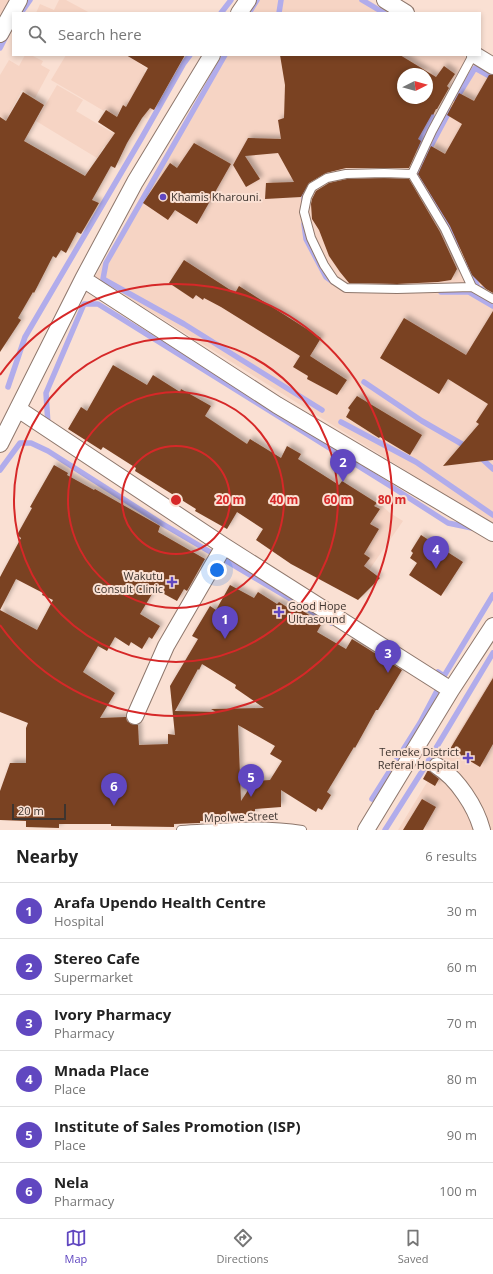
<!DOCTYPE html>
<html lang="en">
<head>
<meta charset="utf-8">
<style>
	body { margin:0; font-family:"Open Sans",sans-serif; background:#f6f6f6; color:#222 }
	.compass { position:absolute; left:397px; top:68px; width:36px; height:36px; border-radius:50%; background:#fff; box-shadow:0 2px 6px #0003; rotate:84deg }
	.scale { position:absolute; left:12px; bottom:10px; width:54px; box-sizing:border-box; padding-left:4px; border:2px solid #3e342f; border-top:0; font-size:11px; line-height:14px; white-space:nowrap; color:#3e342f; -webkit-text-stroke:3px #fae0d3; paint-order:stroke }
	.you { position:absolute; left:217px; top:570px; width:14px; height:14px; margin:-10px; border:3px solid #fff; border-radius:50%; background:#1a73e8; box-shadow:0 0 0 6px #1a73e833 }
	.badge { display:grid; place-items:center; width:26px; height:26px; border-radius:50%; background:#6047c0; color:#fff; font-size:13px; font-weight:700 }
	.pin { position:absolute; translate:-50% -33px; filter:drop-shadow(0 1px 2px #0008) }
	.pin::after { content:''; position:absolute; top:21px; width:14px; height:12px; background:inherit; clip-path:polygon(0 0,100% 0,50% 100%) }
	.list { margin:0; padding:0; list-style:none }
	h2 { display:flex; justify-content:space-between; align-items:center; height:52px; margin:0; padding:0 16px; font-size:17px }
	h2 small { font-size:13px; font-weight:400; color:#767676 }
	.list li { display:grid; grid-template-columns:26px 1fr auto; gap:12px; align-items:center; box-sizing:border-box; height:56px; padding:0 16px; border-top:1px solid #e0e0e0 }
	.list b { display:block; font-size:15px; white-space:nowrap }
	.list p { margin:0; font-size:13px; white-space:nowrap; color:#767676 }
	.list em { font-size:13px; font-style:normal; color:#767676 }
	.icon { flex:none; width:22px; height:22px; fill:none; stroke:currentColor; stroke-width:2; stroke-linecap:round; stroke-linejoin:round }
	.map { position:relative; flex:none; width:493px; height:830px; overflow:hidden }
	.search { position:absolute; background:#fff; box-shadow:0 2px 6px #0003; left:12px; right:12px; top:12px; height:44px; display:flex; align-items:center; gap:10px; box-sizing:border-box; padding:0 14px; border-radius:0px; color:#767676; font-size:15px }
	.sheet { height:388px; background:#fff }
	nav { display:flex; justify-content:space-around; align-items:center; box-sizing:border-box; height:56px; border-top:1px solid #e0e0e0; background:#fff; font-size:11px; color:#767676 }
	nav a { display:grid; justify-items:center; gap:2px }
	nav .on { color:#6047c0 }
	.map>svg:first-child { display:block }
	.built { fill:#f6d4c4; fill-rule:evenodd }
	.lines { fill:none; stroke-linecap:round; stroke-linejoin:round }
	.stream { stroke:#b1aceb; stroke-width:5.5 }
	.building { fill:#7a4223; fill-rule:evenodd; filter:url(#shadow) }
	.lane-casing { stroke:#8e776c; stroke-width:10 }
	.street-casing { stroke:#8e776c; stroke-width:18 }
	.lane { stroke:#fff; stroke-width:8 }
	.street { stroke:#fff; stroke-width:16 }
	.ring { fill:none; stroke:#d62828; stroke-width:2 }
	.poi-dot { fill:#6047c0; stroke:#fae0d3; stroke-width:1.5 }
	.labels { text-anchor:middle; stroke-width:4; stroke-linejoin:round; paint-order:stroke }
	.poi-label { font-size:11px; fill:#3e342f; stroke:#fae0d3; text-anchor:start }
	.street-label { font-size:11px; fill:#3e342f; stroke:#fae0d3 }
	.centre { fill:#d62828; stroke:#fae0d3; stroke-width:2 }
	.ring-label { font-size:12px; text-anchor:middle; font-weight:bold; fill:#d62828; stroke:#fae0d3; stroke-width:4; stroke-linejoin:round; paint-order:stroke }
</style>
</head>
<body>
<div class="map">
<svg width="493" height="830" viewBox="0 0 493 830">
	<defs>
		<filter id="shadow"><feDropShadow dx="3.5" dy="-3.5" stdDeviation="2" flood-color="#0004"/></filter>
	</defs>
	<rect width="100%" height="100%" fill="#fae0d3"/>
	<path class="built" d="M0,0h9l-9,16z
		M59,0h7l24,13h-54l4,-9 14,6z
		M253,0h115l22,13h-144z
		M25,55h6l12,6 -2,4 9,5 -15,28 -13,-8 -16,30 -6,-3v-42l9,-15 10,6z
		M66,55h67l9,5 -2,4 6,4 -2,4 22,13 -19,34 -24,-14 -7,12 -11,-8 -1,2 -53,-31z
		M222,55h240l31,19v451l-398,-248zM403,74h24v24h-24z
		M57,85l26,15 -7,11 52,31 -8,13 -16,-9 -7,12 -61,-37z
		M378,502l12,11 13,8 -38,55 -11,-11 18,-56z
		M493,676v154h-95l39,-64 11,-16z"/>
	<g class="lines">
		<path class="stream" d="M362,0l22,13
			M21,13l9,-13
			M221,13l10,-13
			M249,13l8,-13
			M279,13l2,-13
			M0,48l7,-14
			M225,55l-119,208 -3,16 81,45 138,86
			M456,99l19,-31 18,10
			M450,110l-32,60 6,20 10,12 13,20 10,25
			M417,147l15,-31 -7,-5
			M304,201v-9l8,-7
			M304,224l2,15 20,38 7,5
			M465,264l10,16 3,8 4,1
			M441,292h28l24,14
			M364,382l58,39 45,26
			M8,387l17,-50 116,-198 43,-76 6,-8
			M341,422l75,40 77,53
			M48,425l-2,-32 38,-89h14l294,183 56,36 24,5
			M480,457l13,12
			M0,470l20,-27h11l17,8 113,72 51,30
			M223,559l108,64
			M438,672l6,4 49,-81
			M372,799l48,-76 19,-36 -2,-1
			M385,830l36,-57 72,-120"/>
	</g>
	<path class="building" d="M126,55h59l-31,55 -4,-2 -8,10 -15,25 -12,25 -4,-2 -19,34 7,3 -18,31 -4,-2 -11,21 -5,-3 -5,8 -3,-2 -19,37 -1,-1 -15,26 3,2 -21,32v-235l6,4 17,-29 21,13 -20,36 61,35 30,-43 -17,-11 8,-12 11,7 6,-12 3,2 22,-39z
		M280,55h120l36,22 8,-11 11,8 -8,12 2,2 -12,21h-1l-3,6 -1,-1 -14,25 3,2 -12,27h-63l-20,5 -17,10 -8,14 -36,2 1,-16 28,-1 -16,-29 -33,3 15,23 -14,8 -13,-22 15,-27 33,1 -3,-19 6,-2 1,-33zM403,74h24v24h-24z
		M489,75h4v218l-7,-4 -14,-14 -22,-49 -32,-52 13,-28 14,8 17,-30 -15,-9 12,-22 15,8z
		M194,143l37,21 -34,60 -22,-14 -7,10 -25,-17 27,-40 7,5z
		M384,178l25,1 31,53 17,37 -6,11 -13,2 -41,2 -48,-1 -9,-11 -11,-16 -10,-26 -7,-11 -1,-15 1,-5 4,-8 13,-8 18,-4z
		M184,260l51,33 4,-7 82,52 -11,18 37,24 -10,15 -30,-16 1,-3 -15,-9 7,-11 -79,-49 -17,-9 -1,2 -7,-5 -3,4 -24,-16z
		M493,311v149l-50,6 36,-42 -3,-2 12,-18 -40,-25 -9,15 -59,-36 24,-40 62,37z
		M113,365l34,20 6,-10 27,17 1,-3 30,17 -6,10 42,28 3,-5 31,19 6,-12 14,8 -3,5 41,26 3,-4 35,22 -3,3 6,3 -10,15 9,5 -15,25 6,4 -6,8 16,12 -22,22 -67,-36 -35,-24 7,-11 -26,-17 -10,17 -32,-18 1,-2 -61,-38 1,-3 -33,-21 -2,3 -33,-21 13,-22 6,4z
		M357,396l65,39 -12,20 -30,-18 -1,1 -33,-21 4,-7 -2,-2z
		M54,465l14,8 -1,2 27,15 1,-1 65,37 -2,6 47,27 -18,32 -3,-2 -7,12 -22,-12 -15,25 20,12 -8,13 -3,-2 -7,12 -11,-7 -2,4 -14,-9 -8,14 -9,-5 -15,26 32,21 -15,25 26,-1 1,4 4,3 7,1 1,20 29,-1v-10l7,1 -5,-49 28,-47 -6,-3 18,-30 6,4 14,-25 24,13 4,-6 19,12 2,-2 8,5 3,-4 32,20 -5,9 29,17 6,-10 50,31 -24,40h-2l-21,38 -1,-1 -27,45 4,3 -9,15 -4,-2 -2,4 -35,-22v17l-26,2v5l-37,2v5h-18v2l-26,1v3l-63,-1v-2h-52v4l-33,-1v-6l-26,-1v-29l10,-28h16v-35l2,-5 -28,-11v-135l21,-39 -4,-3 15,-27 -2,-1zM16,579l27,14 -1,2 11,5 -16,30 -37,-20zM202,664l34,21 -1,3 29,20 -53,1 5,3 -41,-1 23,-42 1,1zM238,725l37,21 -5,8 12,7 -12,19 -16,1 -13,20z
		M421,535l42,27 -22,34 -32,-21 8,-12 -7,-5 3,-5 -2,-2z
		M493,678v66l-13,23 -30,-18z
		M428,770l11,9 -4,7 -12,-7z
		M422,799l14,8 -13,23h-20z"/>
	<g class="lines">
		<g class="lane-casing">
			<path id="lane" d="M412,174l-28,-1 -38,1 -19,4 -15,9 -5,10 -3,15 7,26 13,27 10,15 12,8 51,1 75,-2 21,12
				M412,174l20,-43 41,-76
				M412,174l33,55 27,58
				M181,830c40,-2 81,-7 121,0"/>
		</g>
		<g class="street-casing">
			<path id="street" d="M385,0l21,13
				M239,13l9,-13
				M0,34l19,-34
				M475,55l18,11
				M83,279l194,126 216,128
				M18,409l206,137 227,144
				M0,444l83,-165 52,-97 77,-127
				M135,716l31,-70 58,-100
				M437,766c20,12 39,41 45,64
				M366,830l85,-140 42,-64"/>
		</g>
		<use href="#lane" class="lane"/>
		<use href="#street" class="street"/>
	</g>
	<g class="ring">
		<circle cx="176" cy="500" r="54"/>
		<circle cx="176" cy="500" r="108"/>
		<circle cx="176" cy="500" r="162"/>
		<path d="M0 375A216 216 0 1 1 0 625"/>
	</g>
	<g class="poi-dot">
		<circle cx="163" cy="197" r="4"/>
		<path d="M170 576h4v4h4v4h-4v4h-4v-4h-4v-4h4z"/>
		<path d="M277 606h4v4h4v4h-4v4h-4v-4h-4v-4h4z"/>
		<path d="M466 752h4v4h4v4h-4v4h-4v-4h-4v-4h4z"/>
	</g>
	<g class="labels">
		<g class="poi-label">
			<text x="171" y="201">Khamis Kharouni.</text>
			<text x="163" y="580" text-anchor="end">Wakutu<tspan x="163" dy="13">Consult Clinic</tspan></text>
			<text x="288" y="610">Good Hope<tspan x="288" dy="13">Ultrasound</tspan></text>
			<text x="459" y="756" text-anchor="end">Temeke District<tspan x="459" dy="13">Referal Hospital</tspan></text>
		</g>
		<g class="street-label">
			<text transform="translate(241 817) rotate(-2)" y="4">Mpolwe Street</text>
		</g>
	</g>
	<circle cx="176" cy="500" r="6" class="centre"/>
	<g class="ring-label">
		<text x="230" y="504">20 m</text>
		<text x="284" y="504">40 m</text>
		<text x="338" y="504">60 m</text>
		<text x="392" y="504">80 m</text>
	</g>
</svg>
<svg class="compass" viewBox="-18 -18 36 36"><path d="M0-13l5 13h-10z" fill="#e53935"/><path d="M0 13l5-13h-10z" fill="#767676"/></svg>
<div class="scale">20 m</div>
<div class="you"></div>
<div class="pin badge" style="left:225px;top:639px">1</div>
<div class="pin badge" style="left:343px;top:482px">2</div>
<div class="pin badge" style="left:388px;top:673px">3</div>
<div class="pin badge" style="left:436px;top:569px">4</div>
<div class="pin badge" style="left:251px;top:797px">5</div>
<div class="pin badge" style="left:114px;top:806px">6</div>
<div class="search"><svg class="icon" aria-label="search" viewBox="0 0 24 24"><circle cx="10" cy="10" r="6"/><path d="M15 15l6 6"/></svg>Search here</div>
</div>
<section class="sheet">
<h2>Nearby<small>6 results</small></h2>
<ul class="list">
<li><span class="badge">1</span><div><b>Arafa Upendo Health Centre</b><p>Hospital</p></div><em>30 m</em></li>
<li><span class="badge">2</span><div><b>Stereo Cafe</b><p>Supermarket</p></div><em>60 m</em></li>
<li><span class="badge">3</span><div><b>Ivory Pharmacy</b><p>Pharmacy</p></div><em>70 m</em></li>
<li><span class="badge">4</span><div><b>Mnada Place</b><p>Place</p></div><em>80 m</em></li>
<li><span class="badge">5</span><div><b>Institute of Sales Promotion (ISP)</b><p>Place</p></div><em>90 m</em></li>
<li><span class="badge">6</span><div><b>Nela</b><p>Pharmacy</p></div><em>100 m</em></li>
</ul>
</section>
<nav>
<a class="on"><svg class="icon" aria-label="map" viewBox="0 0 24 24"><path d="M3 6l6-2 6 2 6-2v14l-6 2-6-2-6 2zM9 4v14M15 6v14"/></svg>Map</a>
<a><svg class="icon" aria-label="directions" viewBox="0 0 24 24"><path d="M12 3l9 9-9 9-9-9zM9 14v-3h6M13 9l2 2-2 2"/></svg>Directions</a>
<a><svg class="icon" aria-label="saved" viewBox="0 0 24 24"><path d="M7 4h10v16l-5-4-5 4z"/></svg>Saved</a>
</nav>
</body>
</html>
